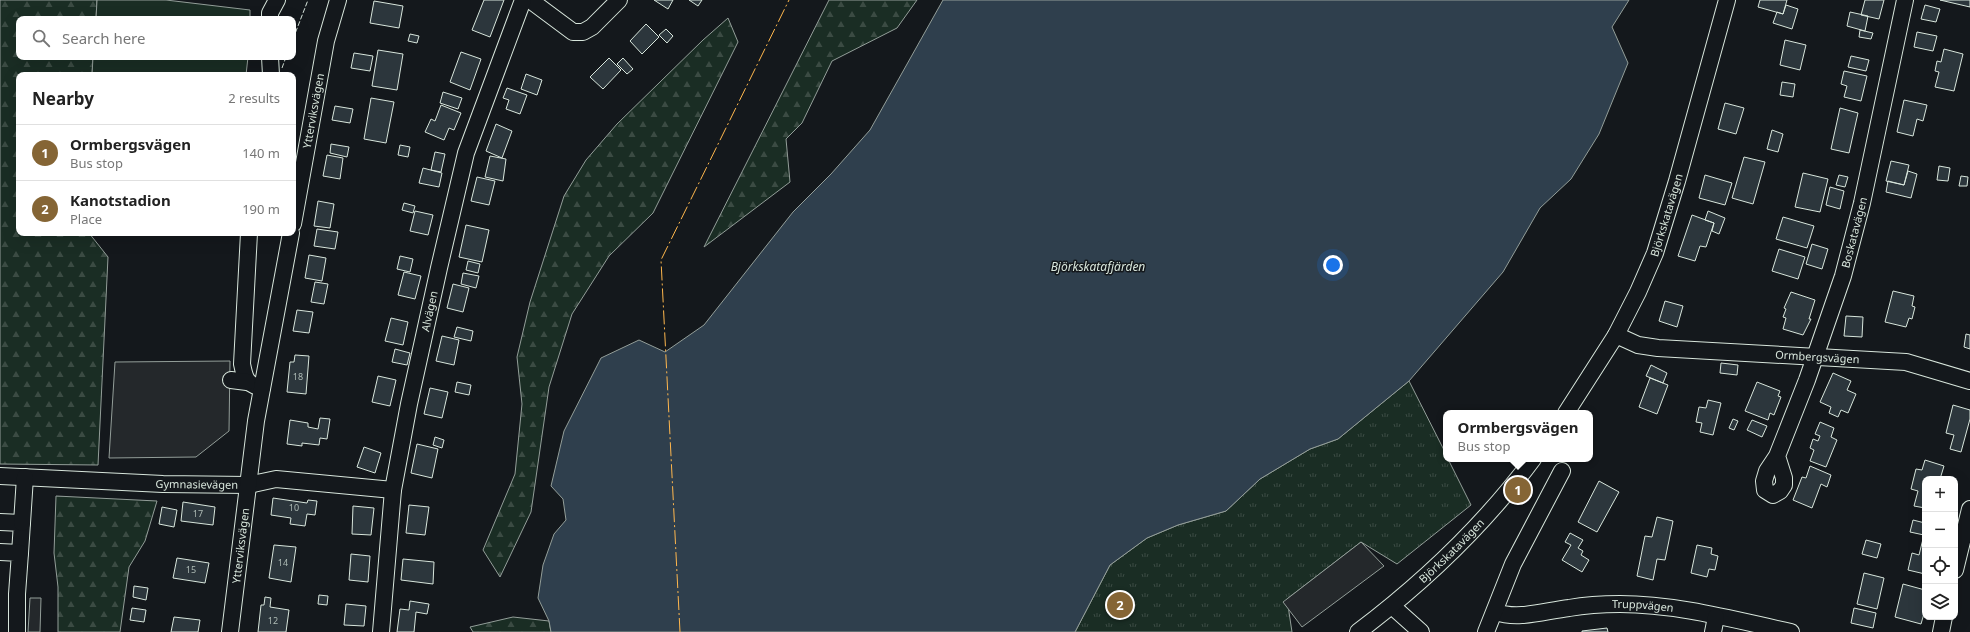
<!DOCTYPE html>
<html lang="en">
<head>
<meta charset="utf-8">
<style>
	body { margin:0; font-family:"Noto Sans",sans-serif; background:#f2f2f2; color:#222 }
	.controls { position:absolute; right:12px; bottom:12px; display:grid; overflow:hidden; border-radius:8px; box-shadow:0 4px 16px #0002 }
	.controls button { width:36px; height:36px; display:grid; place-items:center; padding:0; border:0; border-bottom:1px solid #e0e0e0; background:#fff; color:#222; font:20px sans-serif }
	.you { position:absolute; left:1333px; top:265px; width:14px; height:14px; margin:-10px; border:3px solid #fff; border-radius:50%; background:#1a73e8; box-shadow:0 0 0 6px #1a73e833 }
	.badge { display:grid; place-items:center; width:26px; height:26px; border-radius:50%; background:#856535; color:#fff; font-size:13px; font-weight:700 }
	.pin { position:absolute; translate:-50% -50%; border:2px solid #fff; box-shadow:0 1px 4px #0006 }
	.popup { position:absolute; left:1443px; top:410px; width:150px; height:52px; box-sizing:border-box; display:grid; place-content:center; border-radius:8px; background:#fff; filter:drop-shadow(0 1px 3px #0005); font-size:13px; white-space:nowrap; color:#767676 }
	.popup b { font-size:15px; color:#222 }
	.popup::after { content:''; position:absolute; left:50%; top:100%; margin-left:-8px; border:8px solid transparent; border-top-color:#fff }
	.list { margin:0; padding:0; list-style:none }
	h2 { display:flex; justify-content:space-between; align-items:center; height:52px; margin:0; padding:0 16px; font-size:17px }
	h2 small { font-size:13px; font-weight:400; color:#767676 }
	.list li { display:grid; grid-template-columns:26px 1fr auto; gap:12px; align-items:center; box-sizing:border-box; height:56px; padding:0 16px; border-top:1px solid #e0e0e0 }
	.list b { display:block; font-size:15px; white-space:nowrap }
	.list p { margin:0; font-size:13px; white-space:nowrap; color:#767676 }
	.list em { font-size:13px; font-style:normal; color:#767676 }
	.icon { flex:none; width:22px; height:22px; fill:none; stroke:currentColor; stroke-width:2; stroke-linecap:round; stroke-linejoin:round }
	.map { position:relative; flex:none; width:1970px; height:632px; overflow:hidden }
	.search { position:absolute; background:#fff; box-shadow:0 4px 16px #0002; left:16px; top:16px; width:280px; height:44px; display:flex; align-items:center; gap:10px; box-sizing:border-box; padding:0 14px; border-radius:8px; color:#767676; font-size:15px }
	.panel { position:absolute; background:#fff; box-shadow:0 4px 16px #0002; left:16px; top:72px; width:280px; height:164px; border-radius:8px }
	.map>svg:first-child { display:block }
	.grass { fill:url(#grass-tufts); stroke:#939e99 }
	.forest { fill:url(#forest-firs); stroke:#939e99 }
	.pitch { fill:#1a2d24; stroke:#939e99 }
	.parking { fill:#24282b; stroke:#939e99 }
	.water { fill:#2f3f4d; stroke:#939e99 }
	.building { fill:#2c363c; stroke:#d8e6dc }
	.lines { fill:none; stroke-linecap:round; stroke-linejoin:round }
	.minor-casing { stroke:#d8e6dc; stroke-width:18 }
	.minor { stroke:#14181c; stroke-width:16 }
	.fence { stroke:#d8e6dc; stroke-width:1; stroke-dasharray:5 2; stroke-linecap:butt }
	.power { stroke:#ffb74d; stroke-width:1; stroke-dasharray:14 3 2 3; stroke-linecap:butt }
	.labels { text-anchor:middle; stroke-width:3; stroke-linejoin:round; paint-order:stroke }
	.number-label { font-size:9px; fill:#adbab4 }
	.street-label { font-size:11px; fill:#d8e6dc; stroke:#14181c }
	.water-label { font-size:12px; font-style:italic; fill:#d8e6dc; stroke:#14181c }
</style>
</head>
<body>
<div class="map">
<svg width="1970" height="632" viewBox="0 0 1970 632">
	<defs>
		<pattern id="grass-tufts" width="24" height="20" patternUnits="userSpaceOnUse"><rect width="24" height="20" fill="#1a2d24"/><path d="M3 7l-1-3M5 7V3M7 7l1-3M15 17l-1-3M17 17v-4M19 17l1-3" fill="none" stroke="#3b4b43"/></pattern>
		<pattern id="forest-firs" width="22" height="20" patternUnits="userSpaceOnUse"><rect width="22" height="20" fill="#1a2d24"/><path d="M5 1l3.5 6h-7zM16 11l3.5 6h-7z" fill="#3b4b43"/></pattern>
	</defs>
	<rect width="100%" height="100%" fill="#14181c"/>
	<path class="grass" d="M1409,381l37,73v5h2l23,46 -74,59 -36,-22 -74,57 5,33h-217l35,-67 37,-27 31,-13 48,-14 34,-32 50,-30 28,-10z"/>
	<path class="forest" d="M0,0h97l-1,19h-77v38h74l-1,18h-73v158h70l19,24 -10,208 -98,-1z
		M829,0h88l-20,28 -65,33 -30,62 -16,16 4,43 -86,65z
		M728,18l10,24 -85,171 -44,43 -37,58 -23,73 -18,125 -31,65 -17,-27 32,-76 7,-70 -5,-47 13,-55 34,-106 22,-36 31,-36 86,-84z
		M56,496l101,5 -12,40 -16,26 -9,65h-62v-45l-4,-34z
		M513,617l36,4 2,11h-78l-3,-5z"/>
	<path class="pitch" d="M97,0h69l84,10v9h-154z
		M93,57h155l-2,18h-154z"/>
	<path class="parking" d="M230,361l-1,70 -33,26 -87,1 6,-96z
		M1361,542l23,24 -82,61 -19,-25z
		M30,598h11l-1,34h-12z"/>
	<path class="water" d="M943,0h686l-17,27 16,36 -29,71 -28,45 -31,29 -37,64 -94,109 -71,58 -28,10 -50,30 -34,32 -48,14 -31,13 -37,27 -35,67h-524l-2,-11 -11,-23 5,-33 11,-31 12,-14 -3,-21 -12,-13 13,-55 37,-73 38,-18 26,12 39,-27 89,-113 38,-38 39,-44z"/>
	<path class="building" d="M484,0h20l-14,37 -18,-7z
		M654,0h19l-5,9z
		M689,0h13l-4,6z
		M1760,0h27l-4,14 -25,-7z
		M1865,0h19l-5,19 -18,-4z
		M1940,0h30v7z
		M374,1l29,5 -4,22 -29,-5z
		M1786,5l12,4 -6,20 -19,-6 4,-11 6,2z
		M1925,5l15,4 -4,13 -15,-3z
		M1850,12l18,4 -3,15 -18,-5z
		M646,24l13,13 -17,17 -12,-13z
		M666,29l7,7 -6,7 -8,-8z
		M1860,30l13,3 -2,6 -12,-2z
		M1917,32l20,4 -4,15 -19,-4z
		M410,34l9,2 -2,7 -9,-2z
		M1785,40l21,5 -6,25 -20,-5z
		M1944,49l19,5 -9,37 -19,-4 4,-15 -4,-1 2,-10 4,1z
		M378,50l25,4 -6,36 -25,-4z
		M461,52l20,7 -11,31 -20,-8z
		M354,53l19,3 -3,15 -19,-3z
		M1851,56l18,4 -3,11 -18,-4z
		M609,58l12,12 -18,19 -13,-12z
		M623,58l10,11 -6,5 -10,-10z
		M1844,71l23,5 -6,25 -17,-4 3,-11 -6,-2z
		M526,74l16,6 -5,15 -16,-6z
		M1782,82l13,2 -2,13 -13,-2z
		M507,88l20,7 -7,19 -14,-5 3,-9 -6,-2z
		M443,92l19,6 -4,11 -18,-6z
		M371,98l23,4 -8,41 -22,-4z
		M1904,100l23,5 -4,16 -6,-2 -4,17 -16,-4z
		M1725,103l19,5 -8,26 -18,-5z
		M441,105l20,8 -7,17 -5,-2 -5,12 -19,-8 6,-13 4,2z
		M335,106l18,3 -3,14 -18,-3z
		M1840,108l18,5 -9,40 -18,-4z
		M496,124l16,7 -10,27 -16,-7z
		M1772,130l11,4 -5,18 -11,-3z
		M331,144l18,3 -2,10 -17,-4z
		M400,145l10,2 -2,10 -10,-2z
		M435,152l10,2 -4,18 -10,-2z
		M327,155l16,3 -3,21 -17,-3z
		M490,156l16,3 -3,22 -18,-4z
		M1744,157l21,5 -12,42 -21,-6z
		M1891,161l18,4 -5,20 -18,-4z
		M1939,166l11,2 -2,13 -11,-1z
		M423,168l19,5 -3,14 -20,-4z
		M1908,171l9,3 -6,24 -25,-6 2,-11 16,4z
		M1803,173l25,6 -8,33 -25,-5z
		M1705,175l27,8 -7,22 -26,-7z
		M1839,175l9,2 -3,10 -9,-2z
		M1961,176l7,1 -1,9h-8z
		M477,177l18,4 -6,24 -18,-4z
		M1830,187l14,4 -4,18 -14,-4z
		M318,201l16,3 -4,24 -16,-2z
		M404,203l11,3 -2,7 -11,-3z
		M415,211l18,4 -5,20 -18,-4z
		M1708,211l17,7 -6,16 -7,-3 2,-8 -9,-3z
		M1692,215l22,8 -8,24 -6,-1 -5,15 -17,-5z
		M1783,217l31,9 -7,22 -31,-9z
		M466,225l23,5 -7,32 -23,-5z
		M317,229l21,3 -3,17 -21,-3z
		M1812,244l16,5 -6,20 -16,-5z
		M1779,249l26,8 -7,22 -26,-8z
		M309,255l17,3 -4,23 -17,-3z
		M400,256l13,3 -3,13 -13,-3z
		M468,261l12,3 -2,9 -12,-3z
		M404,272l17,4 -6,23 -17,-4z
		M463,273l16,3 -3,12 -15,-4z
		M315,282l13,2 -4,20 -13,-2z
		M453,284l16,4 -6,24 -16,-4z
		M1893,291l21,5 -2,10 3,1 -3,12 -3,-1 -3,9 -21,-5z
		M1791,292l24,8 -6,19h2l-8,16 -20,-6 3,-11 -3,-1 3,-8 -2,-1z
		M1665,301l18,5 -6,21 -18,-6z
		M297,310l16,2 -4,21 -16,-2z
		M1846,316l17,1 -1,20 -18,-1z
		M391,318l17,4 -5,23 -18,-4z
		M457,327l16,4 -2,10 -17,-4z
		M1966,334l4,1v14l-6,-2z
		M442,336l17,4 -5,25 -18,-4z
		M395,349l15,4 -3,12 -15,-3z
		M295,355l14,1 -3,38 -19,-2 3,-30h4z
		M1721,363l17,2 -1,10 -17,-2z
		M1651,365l16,8 -4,10 -17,-7z
		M1833,373l18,8 -4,9 9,4 -8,19 -7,-3 -3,7 -9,-4 2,-6 -11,-5z
		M378,376l18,4 -6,26 -18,-4z
		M1650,378l18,7 -11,29 -18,-7z
		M457,382l14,3 -2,10 -14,-3z
		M1757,382l23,9 -2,5 3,1 -7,18 -4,-2 -2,7 -23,-9z
		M430,388l18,4 -6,26 -18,-4z
		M1708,400l13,3 -8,32 -13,-3 2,-9 -6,-1 3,-15 7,1z
		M1953,405l17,5v9l-9,33 -11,-3 4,-14 -8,-2z
		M320,418l10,1 -3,20 -7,-1 -1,7 -17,-2v3l-15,-2 3,-24 18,3v4l10,2z
		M1733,419l5,2 -4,9 -5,-2z
		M1752,420l15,6 -5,11 -15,-7z
		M1820,422l14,6 -3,9 6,3 -11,27 -16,-6 4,-11 -4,-2 3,-9 5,2 2,-5 -5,-2z
		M435,437l9,3 -2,8 -9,-3z
		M417,444l21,5 -6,29 -21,-5z
		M364,447l17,6 -6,20 -18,-6z
		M1925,460l19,6 -4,13h-15v29l-11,-2 4,-15 -7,-2 5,-20 6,1z
		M1810,466l21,9 -4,12 -6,-3 -9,24 -19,-8 9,-23 4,1z
		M1599,481l20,11 -22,40 -19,-10z
		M273,498l34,5 1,-3 9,1 -2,14 -8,-1 -2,12 -15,-2 1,-6 -20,-3z
		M183,502l32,5 -2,18 -32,-4z
		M409,505l20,2 -4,28 -19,-2z
		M353,506l21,2 -3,27 -19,-1z
		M162,507l15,3 -3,17 -15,-3z
		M1657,517l16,4 -8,39 -8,-1 -4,21 -16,-4 8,-40 7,1z
		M1913,520l12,3v51l-17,-4 4,-17 7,2 5,-20 -14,-3z
		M1570,533l13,7 -5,8 5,3 -2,4 8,5 -7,12 -20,-12 9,-15 -6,-3z
		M1866,540l15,4 -4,14 -15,-4z
		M274,545l22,2 -5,35 -22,-4z
		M1697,545l15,3 -1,6 7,2 -3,14 -6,-1 -2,8 -16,-4z
		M351,554l19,2 -2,26 -19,-2z
		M177,558l32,5 -4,20 -32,-5z
		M403,559l31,3 -1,22 -32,-4z
		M1864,573l20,5 -7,31 -20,-5z
		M1903,584l22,6v20l-4,14 -26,-7z
		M134,586l14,2 -2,12 -13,-3z
		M1114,594l17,7 -6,17 -18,-7z
		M319,595l9,1 -1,9 -9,-1z
		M265,597l6,1 -1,9 19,3 -3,22h-28l3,-27h3z
		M410,601l19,3 -2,10 -11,-2 -2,20h-17l3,-23 9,1z
		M346,604l20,2 -2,20 -20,-1z
		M132,608l14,2 -2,12 -14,-2z
		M1854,608l22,5 -3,15 -22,-5z
		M174,617l26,3 -2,12h-27z
		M1607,628l1,4h-26v-1z"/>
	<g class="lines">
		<g class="minor-casing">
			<g id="minor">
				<path d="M530,0l43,32h10l9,-5 27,-27"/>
				<path d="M270,19v-6l7,-13"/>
				<path d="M270,57l1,18"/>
				<path id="s1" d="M293,224l33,-183 12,-41"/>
				<path d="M249,233l-7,131c3,15 4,20 20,24"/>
				<path id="s2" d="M1616,335l22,10 20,3 248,14 64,19"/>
				<path d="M231,380l16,2"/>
				<path id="s3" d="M1566,413l50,-78 22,-43 17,-39 22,-72 50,-181"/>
				<path id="s4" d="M1777,456l7,22v7l-4,6 -7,4 -8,-5 -1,-9 3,-10 10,-15 30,-76 36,-104 19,-73 43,-203"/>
				<path id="s5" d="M0,476l163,8 85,1 28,-6 117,11"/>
				<path d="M0,522l22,1 -2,30"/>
				<path d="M22,523l3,-46"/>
				<path d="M0,552l20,1 -3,41v38"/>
				<path d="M1955,570l15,-61"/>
				<path d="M1392,606l29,26"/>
				<path id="s6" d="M1495,612c24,8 49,-1 74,-4 17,-3 34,-4 51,-4 57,0 115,16 171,28"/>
				<path id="s7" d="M230,632l26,-211 35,-188"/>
				<path id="s8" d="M381,632l12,-142 16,-86 30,-136 27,-115 57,-153"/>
				<path id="s9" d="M1358,632c66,-50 126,-107 175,-173"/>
				<path d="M1486,632l27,-68 49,-93"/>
				<path d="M1713,632l3,-15"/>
				<path d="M1941,632l3,-15"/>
			</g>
		</g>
		<use href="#minor" class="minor"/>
		<path class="fence" d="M293,39l15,-39
			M282,68l4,-11
			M255,75l5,-1"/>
		<path class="power" d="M680,632l-19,-372 128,-260"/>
	</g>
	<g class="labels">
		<g class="number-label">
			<text x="298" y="380">18</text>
			<text x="294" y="511">10</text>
			<text x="198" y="517">17</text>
			<text x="283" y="566">14</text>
			<text x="191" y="573">15</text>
			<text x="273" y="624">12</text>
		</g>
		<g class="street-label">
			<text dy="4" stroke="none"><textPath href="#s1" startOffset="115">Ytterviksvägen</textPath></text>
			<text dy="4" stroke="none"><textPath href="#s3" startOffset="223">Björkskatavägen</textPath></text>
			<text dy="4" stroke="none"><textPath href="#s4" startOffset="329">Boskatavägen</textPath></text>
			<text dy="4" stroke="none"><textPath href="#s8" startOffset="325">Alvägen</textPath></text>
			<text dy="4" stroke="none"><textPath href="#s2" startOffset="204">Ormbergsvägen</textPath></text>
			<text dy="4" stroke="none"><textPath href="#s5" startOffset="197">Gymnasievägen</textPath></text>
			<text dy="4" stroke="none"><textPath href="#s7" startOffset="87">Ytterviksvägen</textPath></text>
			<text dy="4" stroke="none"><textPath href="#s9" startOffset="124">Björkskatavägen</textPath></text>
			<text dy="4" stroke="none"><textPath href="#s6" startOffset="149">Truppvägen</textPath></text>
		</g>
		<g class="water-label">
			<text x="1098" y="271">Björkskatafjärden</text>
		</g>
	</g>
</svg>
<div class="controls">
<button>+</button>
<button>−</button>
<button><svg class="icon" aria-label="locate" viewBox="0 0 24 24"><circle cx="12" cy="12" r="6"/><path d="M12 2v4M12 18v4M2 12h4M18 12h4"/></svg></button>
<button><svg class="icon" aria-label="layers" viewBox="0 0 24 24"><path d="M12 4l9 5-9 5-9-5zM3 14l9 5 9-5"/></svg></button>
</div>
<div class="you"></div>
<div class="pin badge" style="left:1518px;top:490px">1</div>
<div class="popup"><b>Ormbergsvägen</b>Bus stop</div>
<div class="pin badge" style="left:1120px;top:605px">2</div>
<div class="search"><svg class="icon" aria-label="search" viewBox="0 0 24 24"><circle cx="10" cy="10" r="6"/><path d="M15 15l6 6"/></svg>Search here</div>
<section class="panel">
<h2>Nearby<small>2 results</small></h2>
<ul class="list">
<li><span class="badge">1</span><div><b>Ormbergsvägen</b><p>Bus stop</p></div><em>140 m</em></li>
<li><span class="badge">2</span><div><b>Kanotstadion</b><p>Place</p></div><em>190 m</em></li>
</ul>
</section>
</div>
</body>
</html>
